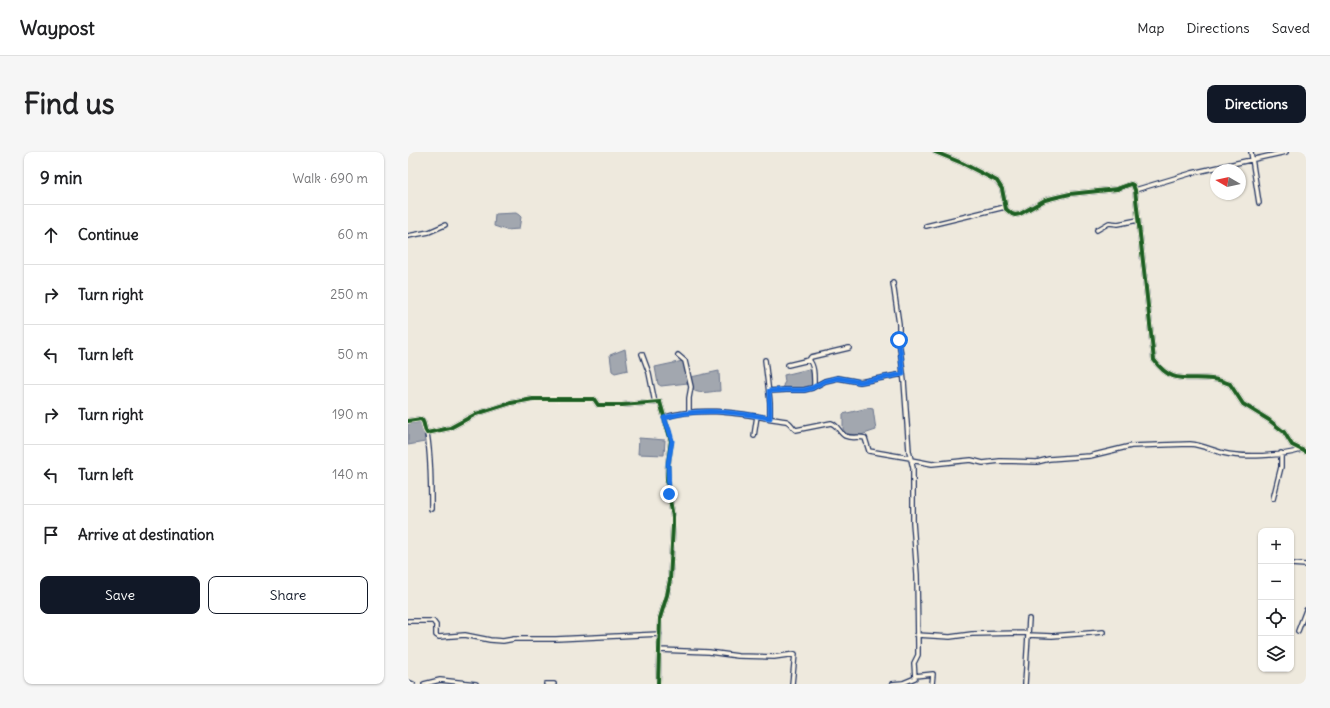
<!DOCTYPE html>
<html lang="en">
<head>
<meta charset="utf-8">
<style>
	body { margin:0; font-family:Delius,sans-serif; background:#f6f6f6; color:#202124 }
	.controls { position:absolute; right:12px; bottom:12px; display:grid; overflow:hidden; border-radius:8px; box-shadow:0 1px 3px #0004 }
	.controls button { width:36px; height:36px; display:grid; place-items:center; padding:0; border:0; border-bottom:1px solid #e0e0e0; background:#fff; color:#202124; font:20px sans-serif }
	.compass { position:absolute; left:802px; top:12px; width:36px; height:36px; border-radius:50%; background:#fff; box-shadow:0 1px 3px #0004; rotate:279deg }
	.stop { position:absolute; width:12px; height:12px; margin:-9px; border:3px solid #1a73e8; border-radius:50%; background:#fff }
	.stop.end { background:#1a73e8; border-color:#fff; box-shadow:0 1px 4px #0008 }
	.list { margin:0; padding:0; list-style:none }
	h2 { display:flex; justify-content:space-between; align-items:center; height:52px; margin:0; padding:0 16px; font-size:17px }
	h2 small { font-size:13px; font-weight:400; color:#757577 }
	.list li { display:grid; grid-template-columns:26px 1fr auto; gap:12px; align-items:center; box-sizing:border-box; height:60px; padding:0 16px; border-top:1px solid #e0e0e0 }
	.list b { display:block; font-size:15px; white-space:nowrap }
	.list em { font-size:13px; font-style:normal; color:#757577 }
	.actions { display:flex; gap:8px; padding:12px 16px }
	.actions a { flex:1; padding:9px 0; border:1px solid #111827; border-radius:8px; text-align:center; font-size:14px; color:#111827 }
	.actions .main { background:#111827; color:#fff }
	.icon { flex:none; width:22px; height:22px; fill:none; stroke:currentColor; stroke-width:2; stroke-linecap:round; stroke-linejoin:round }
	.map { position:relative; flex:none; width:898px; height:532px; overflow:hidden; border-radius:8px }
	header { display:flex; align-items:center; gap:24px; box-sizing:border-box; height:56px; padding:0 20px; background:#fff; border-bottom:1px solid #e0e0e0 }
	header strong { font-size:19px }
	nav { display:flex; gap:22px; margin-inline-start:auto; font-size:14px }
	.intro { display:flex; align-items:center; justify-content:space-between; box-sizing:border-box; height:96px; padding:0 24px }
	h1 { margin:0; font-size:28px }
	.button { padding:10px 18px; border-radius:8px; background:#111827; color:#fff; font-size:14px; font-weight:700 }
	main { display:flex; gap:24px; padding:0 24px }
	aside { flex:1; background:#fff; border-radius:8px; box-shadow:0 1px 3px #0004 }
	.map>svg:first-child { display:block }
	.water { fill:#a2a7af; stroke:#6c778f }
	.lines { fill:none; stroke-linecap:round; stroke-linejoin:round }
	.minor-casing { stroke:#1b2f5e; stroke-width:6 }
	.minor { stroke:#fcf5e5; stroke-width:3.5 }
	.cycleway-casing { stroke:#fcf5e5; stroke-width:6 }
	.cycleway { stroke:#1b5e20; stroke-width:4 }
	.route { stroke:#1a73e8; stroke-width:5 }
</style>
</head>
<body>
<header>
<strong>Waypost</strong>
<nav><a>Map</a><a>Directions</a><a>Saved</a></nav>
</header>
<div class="intro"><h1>Find us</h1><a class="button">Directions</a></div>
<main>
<aside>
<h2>9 min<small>Walk · 690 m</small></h2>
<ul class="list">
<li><svg class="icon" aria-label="ahead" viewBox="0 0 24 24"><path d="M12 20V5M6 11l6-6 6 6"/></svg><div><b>Continue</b></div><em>60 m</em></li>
<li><svg class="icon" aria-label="right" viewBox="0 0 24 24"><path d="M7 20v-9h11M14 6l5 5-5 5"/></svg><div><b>Turn right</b></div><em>250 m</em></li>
<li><svg class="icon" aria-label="left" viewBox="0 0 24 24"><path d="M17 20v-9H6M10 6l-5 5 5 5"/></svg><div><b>Turn left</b></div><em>50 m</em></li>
<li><svg class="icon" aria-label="right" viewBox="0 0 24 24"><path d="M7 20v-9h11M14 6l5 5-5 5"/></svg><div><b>Turn right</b></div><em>190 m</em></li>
<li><svg class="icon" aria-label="left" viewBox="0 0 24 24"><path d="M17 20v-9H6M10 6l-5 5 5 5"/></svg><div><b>Turn left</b></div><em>140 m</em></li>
<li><svg class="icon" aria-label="arrive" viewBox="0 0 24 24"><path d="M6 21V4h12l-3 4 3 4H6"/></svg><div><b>Arrive at destination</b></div></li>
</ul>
<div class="actions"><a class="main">Save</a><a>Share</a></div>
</aside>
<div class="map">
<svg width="898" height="532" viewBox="0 0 898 532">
	<rect width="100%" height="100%" fill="#eee9dd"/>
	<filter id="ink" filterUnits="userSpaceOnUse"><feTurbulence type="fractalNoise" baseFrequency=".025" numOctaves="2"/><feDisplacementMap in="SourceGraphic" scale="8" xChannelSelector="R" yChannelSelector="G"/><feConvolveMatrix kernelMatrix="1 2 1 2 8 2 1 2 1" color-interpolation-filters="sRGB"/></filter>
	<g filter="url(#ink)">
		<path class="water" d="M108,61l3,2 2,2 -2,12 -13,1 -12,-4 1,-12z
			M217,197l3,21 -13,3 -3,-2 -2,-16z
			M275,209l5,22 -27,3 -3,-2 -3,-17z
			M401,217l4,5v13l-13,3 -15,-1 -2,-4 2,-3 -1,-7z
			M311,219l1,20c-8,0 -20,4 -27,-1l-2,-13z
			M460,256l5,1 3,21 -15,5 -15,-1 -3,-5v-15z
			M15,270l2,20 -17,3v-21z
			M231,286l26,2 -1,15 -26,-1z"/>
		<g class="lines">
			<g class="minor-casing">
				<path id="minor" d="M527,0l27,11 35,18 5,8 4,20 6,5 3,1 5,-1 25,-14 12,-3 13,-3 47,-5 14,-5 2,1 2,5 19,170c18,25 32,16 58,19 6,0 12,3 18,5l13,20 26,16 15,12 8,13 14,7
					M843,0l8,51
					M727,38l57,-17 94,-21
					M518,74l79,-19
					M689,78l12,-7 9,1 20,-4
					M0,84l21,-4 16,-7
					M234,202l7,19 6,30
					M270,203l7,6 6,26 -2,11v13
					M357,208l5,42v16
					M401,208c6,6 5,18 5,26
					M380,213l21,-5 2,-3 38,-9
					M361,239l17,-1h18l8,-2 13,-7 13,-3 22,4 43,-8
					M257,265c40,-12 80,-2 121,4 5,1 6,7 10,9l35,-7c7,2 8,10 14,13 7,3 14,0 20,2l4,13 41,7
					M0,269l13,-2c5,4 2,10 6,14l23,-5 26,-14 35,-11 22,-4h61l4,6h24l38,-3 11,39 -3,23 -1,16 2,14 4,23v9l-3,54 -3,15 -7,23 -2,66
					M19,281c4,25 4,50 4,76
					M346,284l3,-20
					M503,308l21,4 39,-4 12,3 17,-2 37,1 12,-3 41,-3 41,-10 59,-2c12,1 22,6 33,9 20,5 59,3 78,-3
					M865,347l8,-32v-14
					M883,412l15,1
					M0,469h25l3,4v10l3,2 26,-2 25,5 13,1 11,-2h42l104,-5
					M890,479l8,-21
					M509,483l33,2 22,-3 56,-1
					M620,483l24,1 51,-4
					M251,498l50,2 29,4 36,1 21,-3 -3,30
					M507,524l18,-2 -1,10
					M0,530l5,2
					M16,532l16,-4 36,4
					M138,532h8
					M484,532l11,-1 12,-5 -1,-15 4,-8v-9l-1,-71 -4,-53v-54l-4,-17 -5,-70 -5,-41v-16l-6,-41
					M617,532l4,-65"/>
			</g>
			<use href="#minor" class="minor"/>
			<g class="cycleway-casing">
				<path id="cycleway" d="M527,0l27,11 35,18 5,8 4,20 6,5 3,1 5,-1 25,-14 12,-3 13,-3 47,-5 14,-5 2,1 2,5 19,170c18,25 32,16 58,19 6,0 12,3 18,5l13,20 26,16 15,12 8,13 14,7
					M0,269l13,-2c5,4 2,10 6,14l23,-5 26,-14 35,-11 22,-4h61l4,6h24l38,-3 11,39 -3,23 -1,16 2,14 4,23v9l-3,54 -3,15 -7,23 -2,66"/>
			</g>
			<use href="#cycleway" class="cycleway"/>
		</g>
	</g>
	<g class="lines" filter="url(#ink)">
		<path class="route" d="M261,342l-1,-30 4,-23 -3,-11 -5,-12c35,-11 70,-6 106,0v-9l-1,-18 17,-1h18l8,-2 13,-7 13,-3 22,4 43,-8 -4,-34"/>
	</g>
</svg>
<div class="controls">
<button>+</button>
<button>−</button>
<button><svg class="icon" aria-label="locate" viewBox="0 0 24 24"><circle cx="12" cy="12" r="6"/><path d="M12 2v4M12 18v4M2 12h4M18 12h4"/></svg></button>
<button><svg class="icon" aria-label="layers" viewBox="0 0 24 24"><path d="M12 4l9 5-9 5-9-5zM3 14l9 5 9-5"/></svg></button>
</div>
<svg class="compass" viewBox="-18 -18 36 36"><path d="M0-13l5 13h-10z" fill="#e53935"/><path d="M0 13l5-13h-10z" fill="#757577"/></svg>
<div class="stop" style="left:491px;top:188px"></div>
<div class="stop end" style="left:261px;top:342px"></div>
</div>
</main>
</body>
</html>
